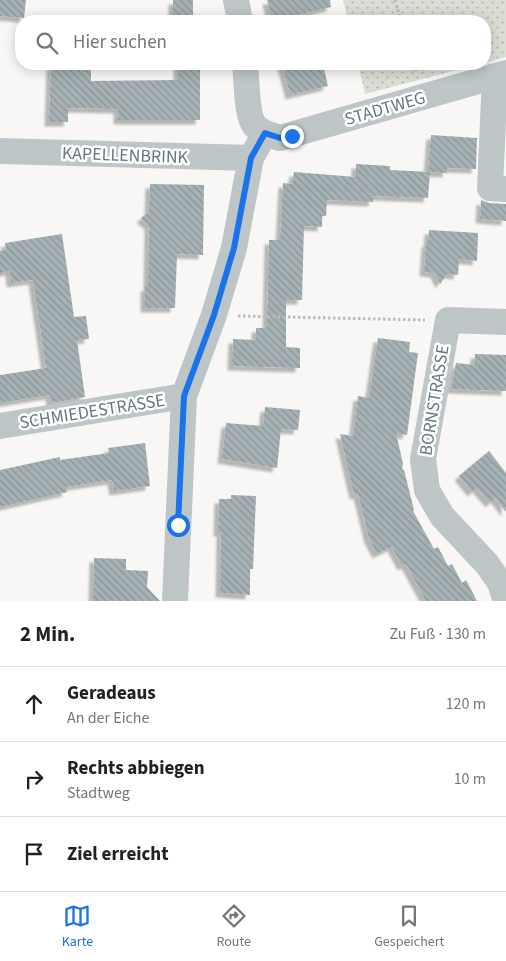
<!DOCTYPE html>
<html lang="de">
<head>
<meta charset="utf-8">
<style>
	body { margin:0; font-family:"Source Sans 3",sans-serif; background:#f2f2f2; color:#222 }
	.stop { position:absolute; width:15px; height:15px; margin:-11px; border:4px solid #1a73e8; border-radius:50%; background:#fff }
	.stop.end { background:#1a73e8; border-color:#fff; box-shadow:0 1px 5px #0008 }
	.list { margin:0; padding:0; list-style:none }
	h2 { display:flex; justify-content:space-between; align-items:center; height:65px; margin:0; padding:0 20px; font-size:21px }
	h2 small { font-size:16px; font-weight:400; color:#767676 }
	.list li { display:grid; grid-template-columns:32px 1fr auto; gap:15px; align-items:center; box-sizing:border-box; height:75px; padding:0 20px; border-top:1px solid #e0e0e0 }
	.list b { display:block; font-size:19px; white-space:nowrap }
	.list p { margin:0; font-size:16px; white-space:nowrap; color:#767676 }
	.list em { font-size:16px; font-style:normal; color:#767676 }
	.icon { flex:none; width:28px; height:28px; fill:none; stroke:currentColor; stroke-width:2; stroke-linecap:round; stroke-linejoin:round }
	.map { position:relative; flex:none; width:506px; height:601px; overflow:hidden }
	.search { position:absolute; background:#fff; box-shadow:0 2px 12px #0003; left:15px; right:15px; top:15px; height:55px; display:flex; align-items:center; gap:12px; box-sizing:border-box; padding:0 18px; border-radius:20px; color:#767676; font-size:19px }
	.sheet { height:290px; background:#fff }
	nav { display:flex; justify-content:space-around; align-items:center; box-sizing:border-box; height:70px; border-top:1px solid #e0e0e0; background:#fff; font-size:14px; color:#767676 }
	nav a { display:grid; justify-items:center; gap:2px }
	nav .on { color:#1a73e8 }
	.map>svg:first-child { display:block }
	.green { fill:url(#green-dots) }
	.building { fill:url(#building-back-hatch); filter:url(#shadow) }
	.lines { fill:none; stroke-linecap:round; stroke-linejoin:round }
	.path { stroke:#b9bdbf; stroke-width:3; stroke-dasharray:2.5 2.5; stroke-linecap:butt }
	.minor { stroke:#bec5c7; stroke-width:26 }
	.route { stroke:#1a73e8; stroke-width:6 }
	.labels { text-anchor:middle; stroke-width:5; stroke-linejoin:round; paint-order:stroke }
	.street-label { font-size:18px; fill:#637980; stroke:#fff }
</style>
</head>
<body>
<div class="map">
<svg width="506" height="601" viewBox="0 0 506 601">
	<defs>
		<pattern id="green-dots" width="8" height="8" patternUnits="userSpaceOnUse" patternTransform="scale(1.25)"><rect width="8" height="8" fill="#d9ddd4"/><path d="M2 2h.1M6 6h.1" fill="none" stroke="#b4b8b1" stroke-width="1.8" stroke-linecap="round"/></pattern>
		<pattern id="building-back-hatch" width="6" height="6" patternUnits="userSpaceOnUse" patternTransform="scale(1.25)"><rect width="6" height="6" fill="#a5b1b4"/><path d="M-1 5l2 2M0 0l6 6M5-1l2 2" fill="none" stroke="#8a9598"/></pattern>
		<filter id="shadow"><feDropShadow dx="-4.5" dy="4.5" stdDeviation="1" flood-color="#0004"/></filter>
	</defs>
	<rect width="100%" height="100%" fill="#f8f7f5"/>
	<path class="green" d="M343,0h163v57l-21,6v-42h-137z
		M358,64h122l-115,30z"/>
	<path class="building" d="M0,0h26l-2,18 -24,-2z
		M173,0h20v21h-20z
		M267,0h63l1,7 -38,9 1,5h-22z
		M178,64h22v56h-82v-11l-50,-1v14h-19l2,-57 40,1v15l87,-1z
		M282,64h41l5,22 -38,9z
		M431,135l46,3 -1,31 -29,-1v5l-19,-1z
		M356,164l34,2v4l40,2 -2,26 -55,-2v6l-46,-2 -1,16h-4v11l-18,-1 -2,74h-16v47l14,1v20l-68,-2 1,-27 23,1v-12h11l2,-88h11l3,-57 9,1 2,-12 62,5z
		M150,184l54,1 -1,70 -26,-1 -2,54h-30v-21h3l1,-62 -8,-7 8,-6z
		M481,200l8,3 17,1v17l-26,-2z
		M429,230l49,3 -1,28 -18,-2 -1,16 -11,-1 -7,10 -5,-11 -11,-1 2,-29h2z
		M62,234l12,83 12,-1 3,23 -12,1 8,57 -34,6 -1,-8 -50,8v-28l46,-7 -13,-88 -22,3 -1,-12 -10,2v-22l6,-1 -1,-7z
		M378,338l32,4 -1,10 9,1 -11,82 -11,-2 7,31 -1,5 2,1 10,40 -1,1 21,38 4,-2 10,19 4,-2 10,19 4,-3 11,21h-51l-20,-37 -4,2 -10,-19 -15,7 -8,-15 -11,-45 -4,1 -14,-61 13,2 5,-40 11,2z
		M475,354l31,1v36l-55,-2 5,-26 19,2z
		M265,407l35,3 -2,20 -17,-1 -4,39 -55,-9 4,-36 37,3z
		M145,443l5,43 -36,5 -2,-11 -46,7 1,5 -67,15v-37l60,-13v3l49,-7 -1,-5z
		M489,451l17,22v39l-11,-14 -5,5 -13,-15 -5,4 -13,-16z
		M231,495l25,1 -3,73h-3v26l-30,-2 1,-61h-3l1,-33h12z
		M94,558l32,1v11l22,1 -1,16 13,14h-67z"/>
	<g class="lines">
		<path class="path" d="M395,0l6,21
			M414,64l3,9
			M238,316l187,4"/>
		<path class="minor" d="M236,0l4,21
			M245,64c2,15 1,52 10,62 6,7 17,9 25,12l226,-65
			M495,76l-5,112 16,1
			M0,151l251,7
			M0,426l184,-30
			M175,601l9,-205 30,-81 20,-67 17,-90 14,-25
			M506,601l-6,-18 -13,-19 -45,-48 -15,-26 -4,-31 25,-139 58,2"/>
	</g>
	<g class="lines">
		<path class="route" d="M178,525l6,-129 30,-81 20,-67 17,-90 14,-25 15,5 12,-2"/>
	</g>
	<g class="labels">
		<g class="street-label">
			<text transform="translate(385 108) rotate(-16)" y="6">STADTWEG</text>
			<text transform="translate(125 155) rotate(2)" y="6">KAPELLENBRINK</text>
			<text transform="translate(434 400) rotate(-81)" y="6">BORNSTRASSE</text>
			<text transform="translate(92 411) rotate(-9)" y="6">SCHMIEDESTRASSE</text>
		</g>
	</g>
</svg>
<div class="stop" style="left:178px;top:525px"></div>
<div class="stop end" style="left:292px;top:136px"></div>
<div class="search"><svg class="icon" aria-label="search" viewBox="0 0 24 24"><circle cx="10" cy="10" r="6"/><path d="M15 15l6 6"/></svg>Hier suchen</div>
</div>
<section class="sheet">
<h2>2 Min.<small>Zu Fuß · 130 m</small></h2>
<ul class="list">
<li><svg class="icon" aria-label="ahead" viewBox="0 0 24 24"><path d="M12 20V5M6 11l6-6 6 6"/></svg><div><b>Geradeaus</b><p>An der Eiche</p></div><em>120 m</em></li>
<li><svg class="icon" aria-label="right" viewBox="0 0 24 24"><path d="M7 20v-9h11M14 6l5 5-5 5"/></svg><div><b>Rechts abbiegen</b><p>Stadtweg</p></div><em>10 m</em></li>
<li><svg class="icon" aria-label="arrive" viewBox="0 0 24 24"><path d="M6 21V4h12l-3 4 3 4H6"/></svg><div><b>Ziel erreicht</b></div></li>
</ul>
</section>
<nav>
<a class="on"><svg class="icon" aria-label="map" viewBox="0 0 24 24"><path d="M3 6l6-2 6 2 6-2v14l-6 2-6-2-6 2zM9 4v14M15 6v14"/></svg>Karte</a>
<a><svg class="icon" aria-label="directions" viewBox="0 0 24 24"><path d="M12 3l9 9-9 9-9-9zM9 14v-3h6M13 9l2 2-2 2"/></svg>Route</a>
<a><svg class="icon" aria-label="saved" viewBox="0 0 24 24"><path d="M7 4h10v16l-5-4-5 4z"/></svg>Gespeichert</a>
</nav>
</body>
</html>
